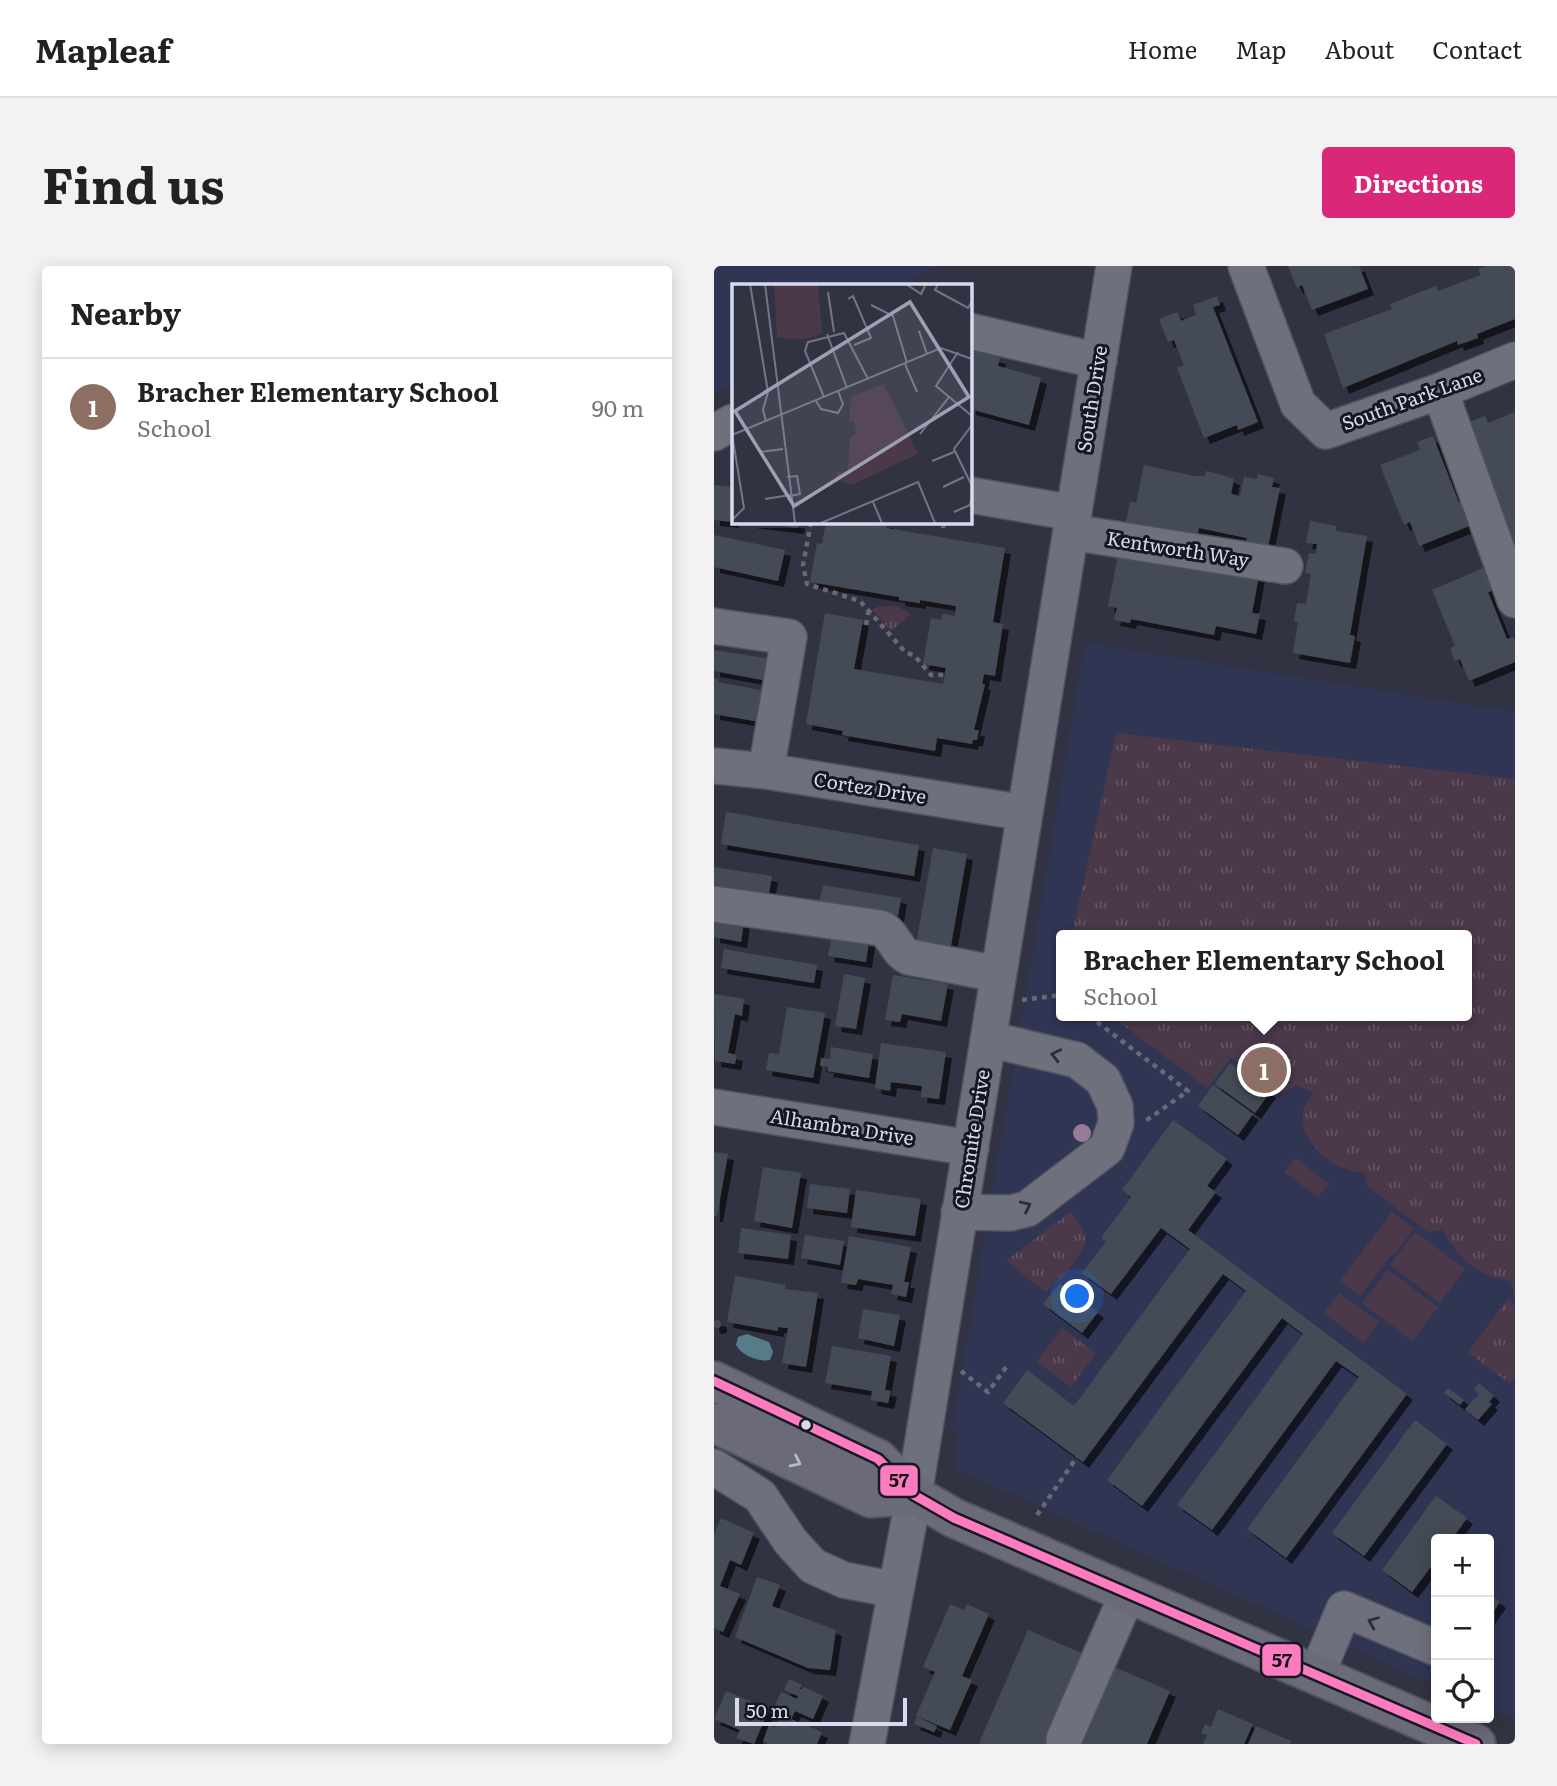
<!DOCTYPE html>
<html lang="en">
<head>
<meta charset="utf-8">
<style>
	body { margin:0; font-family:Literata,serif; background:#f2f2f2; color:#222 }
	.controls { position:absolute; right:21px; bottom:21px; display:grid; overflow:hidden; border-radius:7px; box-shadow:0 4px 18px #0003 }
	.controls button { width:63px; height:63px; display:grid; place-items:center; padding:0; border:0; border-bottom:2px solid #e0e0e0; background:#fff; color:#222; font:35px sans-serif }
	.scale { position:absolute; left:21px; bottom:18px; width:172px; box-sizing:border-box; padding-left:7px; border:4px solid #d7dbed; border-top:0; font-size:19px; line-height:24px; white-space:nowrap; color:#d7dbed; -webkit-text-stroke:5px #151723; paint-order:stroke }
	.you { position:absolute; left:364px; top:1031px; width:24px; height:24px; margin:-18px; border:5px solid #fff; border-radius:50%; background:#1a73e8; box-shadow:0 0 0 10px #1a73e833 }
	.badge { display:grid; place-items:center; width:46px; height:46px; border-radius:50%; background:#db2777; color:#fff; font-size:23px; font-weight:700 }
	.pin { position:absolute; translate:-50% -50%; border:4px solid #fff; box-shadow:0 2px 7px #0006 }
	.popup { position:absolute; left:342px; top:664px; width:416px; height:91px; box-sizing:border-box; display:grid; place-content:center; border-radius:7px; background:#fff; filter:drop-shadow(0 2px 5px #0005); font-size:23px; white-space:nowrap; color:#767676 }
	.popup b { font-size:26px; color:#222 }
	.popup::after { content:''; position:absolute; left:50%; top:100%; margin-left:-14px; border:14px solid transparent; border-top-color:#fff }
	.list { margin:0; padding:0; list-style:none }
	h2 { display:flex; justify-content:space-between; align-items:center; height:91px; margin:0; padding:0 28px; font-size:30px }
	h2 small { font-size:23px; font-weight:400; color:#767676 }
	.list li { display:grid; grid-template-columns:46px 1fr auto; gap:21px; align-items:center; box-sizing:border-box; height:98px; padding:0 28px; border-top:2px solid #e0e0e0 }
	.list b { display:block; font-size:26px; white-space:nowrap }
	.list p { margin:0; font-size:23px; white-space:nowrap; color:#767676 }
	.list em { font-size:23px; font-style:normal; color:#767676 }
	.icon { flex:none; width:38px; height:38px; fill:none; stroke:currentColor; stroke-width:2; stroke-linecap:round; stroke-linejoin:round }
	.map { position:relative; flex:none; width:801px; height:1478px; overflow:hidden; border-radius:7px }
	header { display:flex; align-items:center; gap:42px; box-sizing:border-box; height:98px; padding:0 35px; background:#fff; border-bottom:2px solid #e0e0e0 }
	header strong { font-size:33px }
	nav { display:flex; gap:38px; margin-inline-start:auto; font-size:24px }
	.intro { display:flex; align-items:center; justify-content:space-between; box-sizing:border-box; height:168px; padding:0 42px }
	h1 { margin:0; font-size:49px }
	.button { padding:18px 32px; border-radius:7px; background:#db2777; color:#fff; font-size:24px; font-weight:700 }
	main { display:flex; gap:42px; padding:0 42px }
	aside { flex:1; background:#fff; border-radius:7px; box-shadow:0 4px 18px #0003 }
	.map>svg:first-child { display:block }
	.built { fill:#313554; fill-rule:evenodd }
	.grass { fill:url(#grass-tufts) }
	.pitch { fill:#4b394a }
	.water { fill:#567c8a }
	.building { fill:#454b57; filter:url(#shadow) }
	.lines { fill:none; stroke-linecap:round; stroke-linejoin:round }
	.minor-casing { stroke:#50515f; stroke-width:38 }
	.major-casing { stroke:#50515f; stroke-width:42 }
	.path { stroke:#686975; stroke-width:4.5; stroke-dasharray:5 5; stroke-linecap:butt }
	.minor { stroke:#6e707c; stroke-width:35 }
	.major { stroke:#6a6a79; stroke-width:38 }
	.bus-1-casing { stroke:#151723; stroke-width:14 }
	.bus-1 { stroke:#fe7ac1; stroke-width:9 }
	.tree { fill:#967b98 }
	.oneway { stroke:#2b2d39 }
	.oneway2 { stroke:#b6b9ca }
	.bus-dot { fill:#d7dbed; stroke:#151723; stroke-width:2.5 }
	.labels { text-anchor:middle; stroke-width:6; stroke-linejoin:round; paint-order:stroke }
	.street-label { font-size:19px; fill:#d7dbed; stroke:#151723 }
	.inset-road { fill:none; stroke:#737686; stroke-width:2 }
	.view { fill:#9da0b1; fill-opacity:0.15; stroke:#9da0b1; stroke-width:3.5 }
	.inset-edge { fill:none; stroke:#d7dbed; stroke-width:3.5 }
	.line-badge { stroke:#151723; stroke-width:2.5 }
	.pale-badge-label { font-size:19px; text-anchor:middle; font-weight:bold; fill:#111 }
</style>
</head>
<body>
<header>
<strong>Mapleaf</strong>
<nav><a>Home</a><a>Map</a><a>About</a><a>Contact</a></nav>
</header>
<div class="intro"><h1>Find us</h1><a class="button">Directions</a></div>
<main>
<aside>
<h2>Nearby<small></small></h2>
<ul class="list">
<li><span class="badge" style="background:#8d6e63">1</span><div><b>Bracher Elementary School</b><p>School</p></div><em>90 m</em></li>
</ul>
</aside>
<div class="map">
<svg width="801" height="1478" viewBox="0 0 801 1478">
	<defs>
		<pattern id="grass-tufts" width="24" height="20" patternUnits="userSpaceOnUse" patternTransform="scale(1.75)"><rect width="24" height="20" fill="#4b394a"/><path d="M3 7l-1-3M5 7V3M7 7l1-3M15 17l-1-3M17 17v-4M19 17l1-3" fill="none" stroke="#645564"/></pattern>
		<filter id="shadow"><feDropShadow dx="6" dy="6" stdDeviation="0" flood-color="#0009"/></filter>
	</defs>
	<rect width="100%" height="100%" fill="#313342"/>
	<path class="built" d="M0,0h223l-33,19h-171v98l-19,11z
		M371,377l430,69v1007l-26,-11v-169h-53v147l-482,-218 5,-33 -7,-6zM347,669h406v81h-406z"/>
	<path class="grass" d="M166,340h16l15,8 -20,17 -18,-21z
		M402,467l399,46v518l-4,-16c-28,-2 -58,-25 -68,-52l-15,3 -61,-46 -2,-13c-37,-1 -85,-46 -51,-80l-17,-8 -16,9 -50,-36 -24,30 -96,-72h356v-81h-395z
		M356,946c29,31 11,39 -9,68l-4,-2 -11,14 -40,-31z
		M794,1033l7,5v74l-5,6 -42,-32z
		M348,1062l34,25 -25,34 -34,-25z"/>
	<path class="pitch" d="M581,892l34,26 -11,13 -34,-25z
		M678,946l22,16 -19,27 -11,-7 8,6 -32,42 -20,-15z
		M701,966l50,37 -25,34 -50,-38z
		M674,1004l50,37 -25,34 -51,-38z
		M625,1027l40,29 -15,21 -40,-30z"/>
	<path class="water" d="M33,1068l22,8 4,10 -3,8c-11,2 -28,-4 -34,-15l2,-8z"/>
	<path class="building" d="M574,0h71l9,23 -56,21 -10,-25 -5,3z
		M771,0h30v53l-38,15 1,4 -20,7 -1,-4 -114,47 -19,-54 68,-25 -2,-5 46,-18 2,5 43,-16 -3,-6z
		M503,30l3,9 -7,2 45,115 -20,8 -1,-5 -33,13 -27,-70 7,-3 -10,-25 -6,2 -9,-23 18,-7 4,9 15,-6 -3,-10z
		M260,85l26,7 -2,8 43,12 -12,47 -59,-16v-54l3,1z
		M801,146v143l-7,-18 4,-2 -17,-45 -5,2 -26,-68 21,-8 3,7z
		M719,170l26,67 4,-2 9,24 -53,21 -9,-24 -6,3 -24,-60 40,-15 -3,-8z
		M430,199l50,11h11l1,-5 13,3 15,5 -3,15 9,2 4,-19 13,2 1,-5 16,4 -2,9 8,1 -12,59 -22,-5 1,-4 -48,-10 -2,8 -71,-14 4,-21 6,2z
		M0,219l19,2v35l-19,-2z
		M596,255l26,5v5l31,5 -17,99 5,1 -5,27 -57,-10 5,-31 -4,-1 3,-18 9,1 5,-30 -6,-1 4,-20 7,1 1,-10 -11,-1z
		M35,256h50l-1,6z
		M112,256h61l-1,6 119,20 -12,74 10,2 -8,52 -11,-2 -2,10h3l-11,46h5l-2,10h-4l-1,4 -35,-6 -2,13 -93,-16 1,-4 -37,-7 19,-111 38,7 -9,49 89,15 3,-16 -23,-4 8,-46 10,2 1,-6 13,2 1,-10 -36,-6v3l-21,-3v-3l-89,-15 7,-39 5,1z
		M0,269l71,15 -7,31 -64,-14z
		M405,285l23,9 49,9 1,-7 67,13 -7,38 8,1 -4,20 -40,-8 -2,9 -83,-16 -1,4 -16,-3 3,-12 -9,-2z
		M772,301l9,23 -7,2 19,47 6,-2 2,4v21l-46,19 -9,-22 -5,2 -5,-13 5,-2 -23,-56z
		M0,384l58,9 -4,22 -54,-10z
		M0,412l5,1 -1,3 48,9 -6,31 -46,-8z
		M12,546l193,33 -5,31 -193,-32z
		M219,582l34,6 -17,97 -34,-6z
		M0,601l58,9 -4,22 -54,-9z
		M109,619l78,13 -3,18 -79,-13z
		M0,650l30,5 -3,21 -27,-5z
		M118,669l37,6 -3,21 -38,-6z
		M10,683l93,16 -3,18 -93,-15z
		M130,708l21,4 -9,51 -21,-3z
		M179,709l55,9 -7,37 -39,-7 -2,8 -15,-2z
		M0,728l30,5 -2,17 -7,-2 -7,39 9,2 -2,9 -20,-3z
		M73,741l38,6 -12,65 -47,-8 3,-17 10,1z
		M167,777l65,9 -7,47 -18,-2 1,-11 -31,-4 -1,9 -15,-3z
		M117,781l42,7 -4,24 -42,-7 1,-4 -8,-1 1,-8 9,1z
		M516,797l40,29 -15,21 -40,-29z
		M499,819l40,29 -15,21 -40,-29z
		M459,854l54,39 -20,27 9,6 -28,38 219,164 -121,164 -39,-29 112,-152 -23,-16 -124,169 -35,-25 126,-171 -21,-16 -140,188 -35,-26 139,-189 -23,-17 -140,188 -80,-59 24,-33 47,36 116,-157 -29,-21 -50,66 -29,-21 24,-31 -5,-4 30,-41 -9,-7z
		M0,886l14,2 -11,62h-3z
		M49,901l38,6 -9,55 -38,-7z
		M96,918l40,5 -3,24 -40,-5z
		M142,924l65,9 -6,37 -64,-9z
		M27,962l50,7 -3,24 -50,-6z
		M91,969l39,6 -4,24 -39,-7z
		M135,970l62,11 -7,35h5l-3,15 -15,-3 2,-9 -35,-6 -2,6 -15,-2z
		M21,1010l51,9 -1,4 33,4 -12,74 -24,-4 6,-35 -10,-1v4l-51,-9z
		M346,1017l38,29 -16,21 -39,-29z
		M149,1043l37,6 -6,31 -36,-8z
		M-1 1058a4 4 0 1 1 8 0a4 4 0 1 1-8 0Z
		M118,1080l59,10 -6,34 6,1 -3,12 -17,-3 1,-9 -47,-8z
		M765,1117l15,13 -5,6 3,2 -14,16 -13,-11 14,-15 -5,-5z
		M734,1122l16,12 -4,5 -16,-12z
		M701,1154l32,24 -83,112 -32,-23z
		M722,1230l31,22 -15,21h-16v21l-24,32 -30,-22z
		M7,1252l33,15 -13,32 -11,-5 -10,26 20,8 -17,38 -9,-4v-94z
		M43,1311l23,8 -8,21 64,24 -6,40 -22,-2 -73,-31z
		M775,1328l11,8 -11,16z
		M236,1338l14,6 3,-6 22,10 -27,62 10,4 -22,50 -34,-14 19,-44 -12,-5z
		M314,1364l58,25 -39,89h-65l-3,-1z
		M400,1401l56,24 -23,53h-67z
		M75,1413l13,6 -3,5 5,-3 19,9 -10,23 -18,-8 -4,8 31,13 -5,12h-49l-5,-3 6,-16 6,3 4,-10 -8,-3 10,-23 16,7 1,-3 -14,-6z
		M12,1425l43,18 -15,35 -18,-6 4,-8 -26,-11z
		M504,1443l35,15 -9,20h-41l4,-9 -6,-2 4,-9 6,3z
		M203,1451l20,9 -3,6 -20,-8z
		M542,1460l35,15 -1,3h-42z"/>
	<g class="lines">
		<g class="minor-casing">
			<path id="minor" d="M532,0l52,138 28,27 114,-40 75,-31
				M256,65l129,30
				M726,125l75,209
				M0,167l19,-11
				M256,229l104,18
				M357,266l214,34
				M0,360l75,11 -23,134
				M0,500l52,5 259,42
				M0,638l166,24c15,6 15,23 29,29l89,17
				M0,841l257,41
				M245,946l51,1 17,-4 80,-61 9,-25 -1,-17 -12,-26 -26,-20 -89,-21
				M0,1201l46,29 31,46 22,24 31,14 52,10
				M602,1410l28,-67 92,39
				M350,1473l64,-146
				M153,1478l47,-249 200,-1229"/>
		</g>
		<g class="major-casing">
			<path id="major" d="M0,1115l164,78 36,36 40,23 522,226
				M0,1157l157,75 43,-3"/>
		</g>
		<path class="path" d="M97,256l-8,43 4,19 53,17 46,52 8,2 17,20h14
			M229,262l1,-6
			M152,359l3,-16
			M308,734l39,-5
			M375,750l99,75 -44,31
			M247,1105l27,21 21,-29
			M323,1249l40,-58"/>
		<use href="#minor" class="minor"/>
		<use href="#major" class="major"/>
		<g class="bus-1-casing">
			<path id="bus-1" d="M0,1115l164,78 36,36 40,23 522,226"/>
		</g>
		<use href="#bus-1" class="bus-1"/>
	</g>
	<circle class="tree" cx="368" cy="867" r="9"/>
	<defs><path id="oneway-chevron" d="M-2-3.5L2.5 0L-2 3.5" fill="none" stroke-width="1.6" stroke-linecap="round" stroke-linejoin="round" transform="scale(1.75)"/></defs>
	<g class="oneway">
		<use href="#oneway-chevron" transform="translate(342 789) rotate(-167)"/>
		<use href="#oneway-chevron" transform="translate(312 940) rotate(-26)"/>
		<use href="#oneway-chevron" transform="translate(659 1356) rotate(-157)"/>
	</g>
	<use class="oneway2" href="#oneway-chevron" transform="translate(82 1196) rotate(26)"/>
	<circle class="bus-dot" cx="92" cy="1159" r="6"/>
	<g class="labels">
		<g class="street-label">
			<text transform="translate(378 133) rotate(-81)" y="7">South Drive</text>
			<text transform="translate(698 133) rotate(-20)" y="7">South Park Lane</text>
			<text transform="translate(464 283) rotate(9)" y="7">Kentworth Way</text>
			<text transform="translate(156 522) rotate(9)" y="7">Cortez Drive</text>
			<text transform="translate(128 861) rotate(9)" y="7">Alhambra Drive</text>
			<text transform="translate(258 873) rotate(-81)" y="7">Chromite Drive</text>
		</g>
	</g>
	<g transform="translate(18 18)">
		<rect width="240" height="240" fill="#313342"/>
		<path d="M42,0h44l4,49 -15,6 -30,-1zM152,100l34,70 -67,31 -15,-6 1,-7 11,-1 2,-34 6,-4 -2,-11 -5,-1 2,-25z" fill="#4b394a"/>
		<path class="inset-road" d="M18,0l18,108 -5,18 3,11M33,0l30,239M174,0l15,10 5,-10M206,0l-3,6 33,18 4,-7M96,8l6,40M116,15l5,-3 18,42 -17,7M139,21l22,11 14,47M187,47l8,23M95,50l20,54M226,68l-22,34 36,30M173,80l12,28M92,113l-19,-46 3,-9 36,-9 24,46M84,117l5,8 17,4 5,-9 -5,-13M240,141l-18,24 18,37M0,150l12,74 -12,12M188,150l29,-37M0,151l209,-87 31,11M29,168l22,-3M200,177l22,-9M55,193l10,-1 3,18 -10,2M211,203l21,-10M33,215l25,-4M141,218l9,21M222,228l16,-7 2,-9M89,239l97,-41 17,41"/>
		<path class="view" d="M178,18l59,95 -175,109 -59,-95z"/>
		<rect width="240" height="240" class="inset-edge"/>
	</g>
	<g class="line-badge">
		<rect x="165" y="1198" width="40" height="33" rx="7" fill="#fe7ac1"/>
		<rect x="547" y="1377" width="41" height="34" rx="7" fill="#fe7ac1"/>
	</g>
	<g class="pale-badge-label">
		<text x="185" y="1221">57</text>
		<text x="568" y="1401">57</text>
	</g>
</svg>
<div class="controls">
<button>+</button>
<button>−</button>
<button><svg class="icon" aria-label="locate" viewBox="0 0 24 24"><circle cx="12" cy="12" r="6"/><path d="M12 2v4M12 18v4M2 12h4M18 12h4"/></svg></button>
</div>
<div class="scale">50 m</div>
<div class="you"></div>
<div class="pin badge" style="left:550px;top:804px;background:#8d6e63">1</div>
<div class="popup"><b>Bracher Elementary School</b>School</div>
</div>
</main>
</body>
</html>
